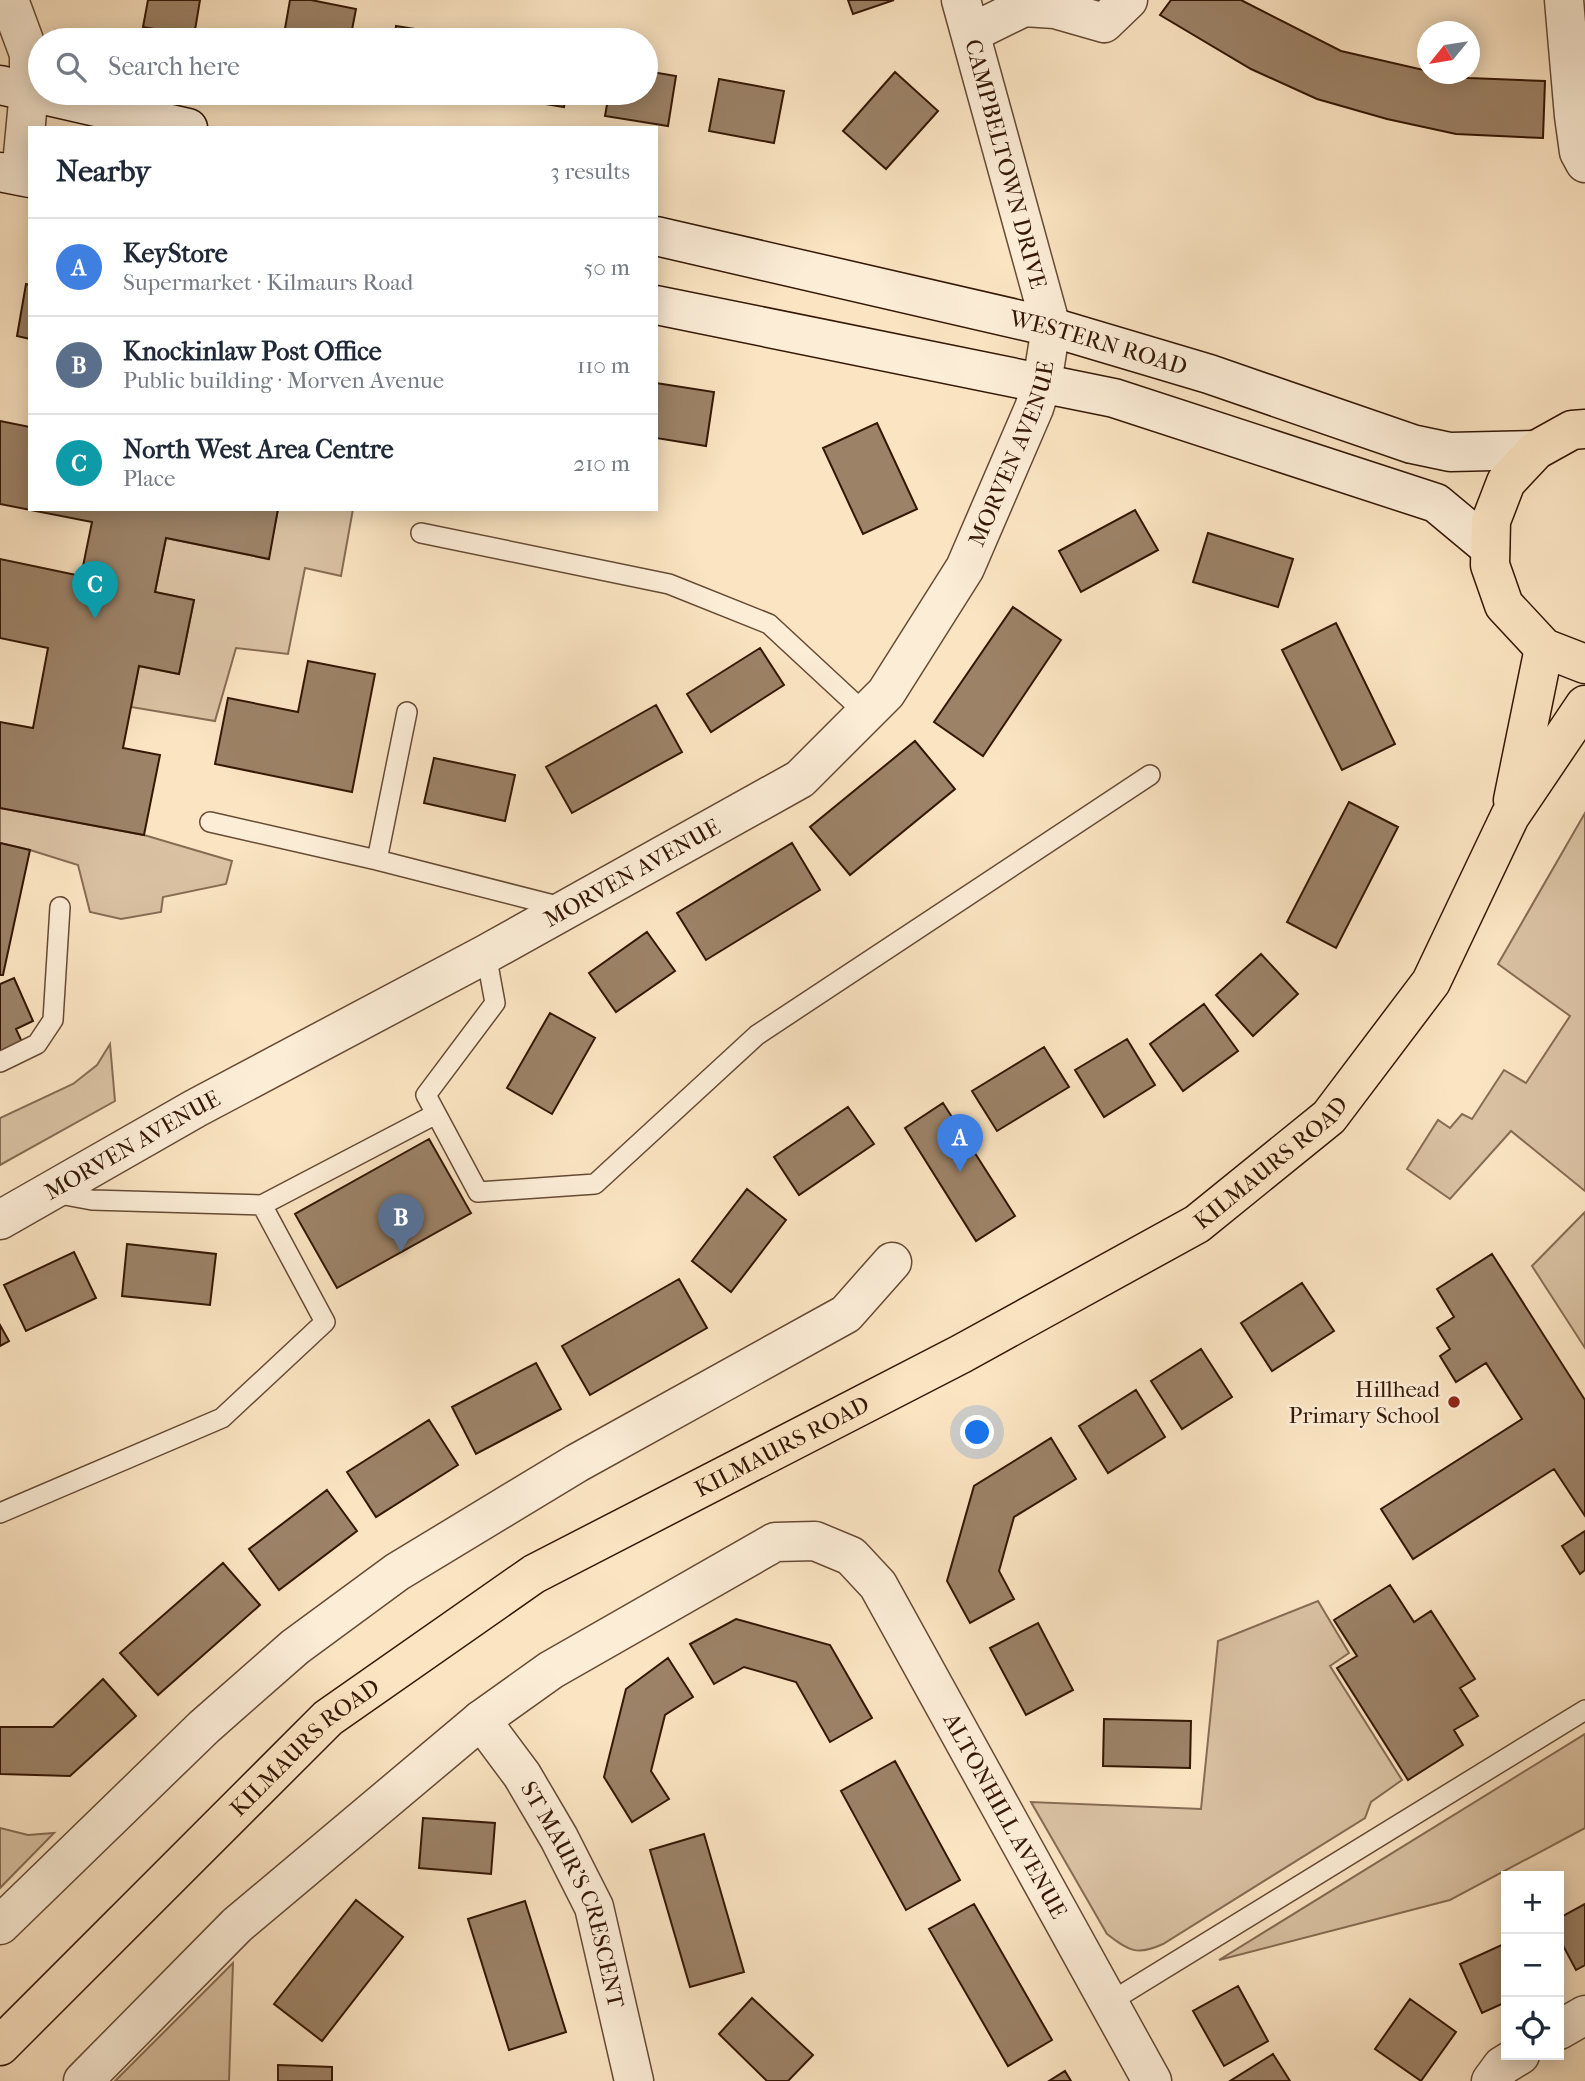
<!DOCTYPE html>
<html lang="en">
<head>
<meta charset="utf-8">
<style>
	body { margin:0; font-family:"IM FELL French Canon",serif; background:#f2f2f3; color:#1f2937 }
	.controls { position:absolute; right:21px; bottom:21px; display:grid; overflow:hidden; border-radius:0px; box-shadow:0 4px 18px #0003 }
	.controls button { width:63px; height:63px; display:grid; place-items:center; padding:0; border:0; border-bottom:2px solid #e0e1e3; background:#fff; color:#1f2937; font:35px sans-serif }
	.compass { position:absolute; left:1417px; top:21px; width:63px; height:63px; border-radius:50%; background:#fff; box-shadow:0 4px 18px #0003; rotate:240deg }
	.you { position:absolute; left:978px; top:1433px; width:24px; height:24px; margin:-18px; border:5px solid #fff; border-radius:50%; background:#1a73e8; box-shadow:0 0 0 10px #1a73e833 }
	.badge { display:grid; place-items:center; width:46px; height:46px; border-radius:50%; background:#8f2418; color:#fff; font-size:23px; font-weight:700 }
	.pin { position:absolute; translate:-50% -58px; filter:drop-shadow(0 2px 4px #0008) }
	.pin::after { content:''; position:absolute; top:37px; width:24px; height:21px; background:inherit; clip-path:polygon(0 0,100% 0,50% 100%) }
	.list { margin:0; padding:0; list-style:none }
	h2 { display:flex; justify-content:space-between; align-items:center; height:91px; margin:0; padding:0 28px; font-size:30px }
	h2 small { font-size:23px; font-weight:400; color:#747a83 }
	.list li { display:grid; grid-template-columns:46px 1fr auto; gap:21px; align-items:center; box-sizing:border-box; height:98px; padding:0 28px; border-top:2px solid #e0e1e3 }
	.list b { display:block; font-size:26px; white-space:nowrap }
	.list p { margin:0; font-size:23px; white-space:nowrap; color:#747a83 }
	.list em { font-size:23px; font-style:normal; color:#747a83 }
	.icon { flex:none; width:38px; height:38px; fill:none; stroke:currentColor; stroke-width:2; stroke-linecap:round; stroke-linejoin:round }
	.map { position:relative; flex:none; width:1585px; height:2081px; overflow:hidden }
	.search { position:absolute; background:#fff; box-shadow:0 4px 18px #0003; left:28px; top:28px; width:630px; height:77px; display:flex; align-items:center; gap:18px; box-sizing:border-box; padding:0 24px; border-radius:38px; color:#747a83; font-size:26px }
	.panel { position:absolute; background:#fff; box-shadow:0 4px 18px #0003; left:28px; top:126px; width:630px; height:385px; border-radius:0px }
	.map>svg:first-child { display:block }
	.green { fill:#d9c1a2; stroke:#876c54; stroke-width:2 }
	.building { fill:#9c8267; stroke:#351705; stroke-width:2 }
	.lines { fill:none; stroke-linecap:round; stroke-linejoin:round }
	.service-casing { stroke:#664a34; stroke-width:22 }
	.minor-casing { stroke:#664a34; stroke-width:41 }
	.secondary-casing { stroke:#351705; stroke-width:41 }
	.primary-casing { stroke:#351705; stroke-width:41 }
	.service { stroke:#fcedd7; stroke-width:19 }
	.minor { stroke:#fcedd7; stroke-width:38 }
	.secondary { stroke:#fcedd7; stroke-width:38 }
	.primary { stroke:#fbe4c2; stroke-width:38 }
	.poi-dot { fill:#8f2418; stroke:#fcedd7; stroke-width:2.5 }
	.labels { text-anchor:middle; stroke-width:5; stroke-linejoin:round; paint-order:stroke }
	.street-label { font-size:23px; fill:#351705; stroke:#fcedd7 }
	.poi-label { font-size:23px; fill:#351705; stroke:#fcedd7; text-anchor:end }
</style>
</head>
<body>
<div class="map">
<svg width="1585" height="2081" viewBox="0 0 1585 2081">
	<rect width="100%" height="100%" fill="#fbe4c2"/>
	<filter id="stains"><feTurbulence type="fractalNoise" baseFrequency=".00286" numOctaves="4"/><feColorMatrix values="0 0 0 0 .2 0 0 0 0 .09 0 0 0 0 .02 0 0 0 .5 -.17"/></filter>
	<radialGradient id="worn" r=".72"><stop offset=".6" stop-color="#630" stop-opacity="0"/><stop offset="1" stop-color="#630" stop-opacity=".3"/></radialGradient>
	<path class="green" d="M278,509h75l-12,67 -36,-8 -17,86 -52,-6 -21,73 -84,-14 8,-41 40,8 15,-74 -39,-8 11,-54 102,21z
		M0,808l144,27 88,26 -6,23 -63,13 -2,15 -40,7 -31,-7 -12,-47 -48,-15 -30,-7z
		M1585,813v378l-74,-60 -61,68 -43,-30 31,-49 12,8 12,-14 10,5 32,-49 22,13 44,-67 -72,-52z
		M110,1044l5,57 -115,64v-47l73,-34 24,-19z
		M1585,1212v136l-53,-82z
		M1318,1601l31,52 -19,13 72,114 -31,22 -6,16 -202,126c-26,12 -34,7 -56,-10l-76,-132 170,7 17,-168z
		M1585,1734v94l-135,72 -231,60z
		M0,1828l28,7 26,-2 -54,55z
		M233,1963l-4,118h-114z"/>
	<path class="building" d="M148,0h52l-6,36 -51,-9z
		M290,0h21l45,9 -6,31h-67z
		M848,0h46l-41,14z
		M1171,0h70l100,51 87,20v3l41,4 76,3 -2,57 -87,-4 -69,-15 -70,-20 -66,-30 -91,-54z
		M396,26l64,10 -1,4h-65z
		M646,71l30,5 -8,50 -63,-10 4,-23h37z
		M895,72l43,39 -52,58 -43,-38z
		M719,79l65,12 -10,52 -65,-12z
		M493,93h73l-2,14 -72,-12z
		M26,284l4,1v54l-13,-3z
		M656,383l58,9 -8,54 -50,-8z
		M0,421l30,6v82h248l-9,50 -103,-21 -11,54 39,8 -15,74 -40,-8 -16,82 37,7 -16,80 -144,-27v-86l33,6 15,-80 -48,-10v-79l81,17 11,-54 -92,-18z
		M877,423l40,86 -54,25 -40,-86z
		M1135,510l23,40 -77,42 -22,-41z
		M1208,533l85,26 -15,48 -85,-25z
		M1013,607l48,33 -78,116 -49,-34z
		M1336,623l59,121 -53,26 -60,-120z
		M760,648l24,37 -73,47 -24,-38z
		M308,661l67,13 -23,118 -137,-28 13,-66 70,14z
		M656,705l26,47 -110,61 -26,-46z
		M915,741l40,48 -105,86 -40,-48z
		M434,758l81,17 -10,46 -81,-18z
		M1349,802l49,25 -62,121 -49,-26z
		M0,843l30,7 -27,125h-3z
		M792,843l28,47 -114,70 -29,-47z
		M647,932l28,39 -59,41 -27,-39z
		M1261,954l37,40 -45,42 -37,-41z
		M14,978l19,43 -17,8 6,13 -22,10v-68z
		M1204,1004l34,47 -55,40 -33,-47z
		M550,1013l45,25 -43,76 -45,-26z
		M1127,1039l28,46 -51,32 -29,-47z
		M1044,1047l25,40 -72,44 -25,-40z
		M943,1103l72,113 -39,25 -71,-113z
		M848,1107l26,37 -75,51 -25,-38z
		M429,1139l42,74 -134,75 -42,-74z
		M747,1189l39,31 -55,72 -39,-31z
		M127,1244l89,10 -6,51 -88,-9z
		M74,1252l22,46 -70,33 -22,-46z
		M1492,1254l93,146v116l-31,-47 -141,90 -32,-50 141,-90 -36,-56 -30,19 -16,-26 10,-7 -13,-21 17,-11 -17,-28z
		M679,1279l28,49 -117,67 -28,-49z
		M1302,1283l32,48 -62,40 -31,-48z
		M0,1325l9,16 -9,5z
		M1201,1349l31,48 -50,32 -31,-48z
		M536,1363l25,46 -85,45 -24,-47z
		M1136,1390l29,47 -57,36 -29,-47z
		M429,1420l29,45 -82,52 -29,-45z
		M1051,1438l25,41 -62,38 -15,54 15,28 -44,24 -23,-42 27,-95z
		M327,1490l30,41 -78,59 -30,-41z
		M1585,1531v39l-5,4 -18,-28z
		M223,1563l37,42 -102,90 -38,-42z
		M1390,1585l24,37 17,-11 44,68 -15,9 18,28 -24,14 9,15 -55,35 -71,-112 20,-12 -23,-36z
		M736,1619l94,26 42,73 -42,24 -34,-60 -52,-15 -30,17 -24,-40z
		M1038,1623l35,67 -47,25 -36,-67z
		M668,1658l25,39 -28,18 -14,56 18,28 -37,23 -28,-45 22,-88z
		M103,1679l33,37 -66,60 -70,-2v-47h53z
		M1104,1719l87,2 -1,47 -87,-2z
		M895,1761l65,119 -54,30 -65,-119z
		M423,1818l72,5 -4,51 -72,-6z
		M704,1834l40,138 -54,15 -40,-137z
		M356,1900l47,37 -81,104 -48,-37z
		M525,1901l41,131 -57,18 -41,-131z
		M974,1904l78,136 -44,26 -79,-137z
		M1585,1904v61l-9,5 -17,-32v-20z
		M1506,1943v59l-24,11 -22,-49z
		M1238,1986l30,55 -44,25 -31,-55z
		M752,1998l61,57 -25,26h-21l-48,-47z
		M1410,1999l46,33 -35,49 -46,-32z
		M1273,2054l17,27h-60z
		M278,2065l54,2v14h-54z
		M1065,2071l6,10h-22z"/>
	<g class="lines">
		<g class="service-casing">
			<path id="service" d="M421,533l248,51 100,40 97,90
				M210,822l167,38 188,48
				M377,860l30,-148
				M486,954l9,49 -69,92 52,97 117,-8 162,-149 393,-260
				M0,1062l37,-18 16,-24 7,-113
				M262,1205l174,-91
				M0,1513l222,-95 103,-96 -63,-117 -170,-5 -38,-7
				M1110,2002l475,-292"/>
		</g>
		<g class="minor-casing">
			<g id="minor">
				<path d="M9,0l20,54v37l-8,85"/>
				<path d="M1564,0l10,116 5,36 6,11"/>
				<path d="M971,33l53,-26 31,2 49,14 24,-23"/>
				<path id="s1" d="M0,1220l196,-112 290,-154 314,-175 86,-86 79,-125 69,-160 8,-25 9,-56 -90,-327"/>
				<path id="s2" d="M481,1720l41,55 37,63 35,69 40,174"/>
				<path d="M0,1925l204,-198 91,-80 102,-75 180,-109 269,-149 46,-52"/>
				<path d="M1559,2030l26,-15"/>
				<path id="s3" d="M83,2081l154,-156 244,-205 70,-50 224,-128 40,-1 36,15 27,29 274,496"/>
				<path d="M1491,2081l11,-15 18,-11"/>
			</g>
		</g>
		<g class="secondary-casing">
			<g id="secondary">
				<path d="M0,85l188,43"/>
				<path d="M0,172l30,6"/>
				<path id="s4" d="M656,236l395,91 158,47 203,70 38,8 86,-2"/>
				<path d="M656,305l458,93 322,105 54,45"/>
			</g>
		</g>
		<g class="primary-casing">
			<g id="primary">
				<path d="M1585,429l-13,1 -36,20 -30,32 -15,39 -1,44 14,40 40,43 41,16"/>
				<path d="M1513,800l31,-152"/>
				<path id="s5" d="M0,2046l328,-328 206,-144 427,-220 236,-130 132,-107 102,-135 79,-166 75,-111"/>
			</g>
		</g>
		<use href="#service" class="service"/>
		<use href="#minor" class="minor"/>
		<use href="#secondary" class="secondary"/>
		<use href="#primary" class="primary"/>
	</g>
	<circle class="poi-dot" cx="1454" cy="1402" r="7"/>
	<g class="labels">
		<g class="street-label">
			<text transform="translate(1006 164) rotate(75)" y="8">CAMPBELTOWN DRIVE</text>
			<text dy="8" stroke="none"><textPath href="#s4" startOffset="455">WESTERN ROAD</textPath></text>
			<text dy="8" stroke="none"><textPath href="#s1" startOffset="1307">MORVEN AVENUE</textPath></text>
			<text dy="8" stroke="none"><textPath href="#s1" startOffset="721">MORVEN AVENUE</textPath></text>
			<text dy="8" stroke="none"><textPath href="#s1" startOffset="152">MORVEN AVENUE</textPath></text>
			<text dy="8" stroke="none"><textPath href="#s5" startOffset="1561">KILMAURS ROAD</textPath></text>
			<text dy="8" stroke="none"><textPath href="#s5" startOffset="994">KILMAURS ROAD</textPath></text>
			<text dy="8" stroke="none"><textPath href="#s5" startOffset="427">KILMAURS ROAD</textPath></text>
			<text dy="8" stroke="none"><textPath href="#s3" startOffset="1264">ALTONHILL AVENUE</textPath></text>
			<text dy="8" stroke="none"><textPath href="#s2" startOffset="200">ST MAUR'S CRESCENT</textPath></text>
		</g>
		<g class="poi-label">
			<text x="1440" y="1397">Hillhead<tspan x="1440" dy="26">Primary School</tspan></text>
		</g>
	</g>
	<rect width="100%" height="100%" filter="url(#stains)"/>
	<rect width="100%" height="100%" fill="url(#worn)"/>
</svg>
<div class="controls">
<button>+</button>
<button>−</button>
<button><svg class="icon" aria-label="locate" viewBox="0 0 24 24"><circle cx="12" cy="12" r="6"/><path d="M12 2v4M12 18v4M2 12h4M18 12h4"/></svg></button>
</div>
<svg class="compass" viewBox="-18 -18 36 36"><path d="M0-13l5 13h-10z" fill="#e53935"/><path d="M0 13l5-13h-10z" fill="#747a83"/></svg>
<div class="you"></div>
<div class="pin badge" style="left:960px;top:1172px;background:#3f7fe0">A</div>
<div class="pin badge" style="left:401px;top:1252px;background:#5c6f8a">B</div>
<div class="pin badge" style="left:95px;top:619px;background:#0f9aa8">C</div>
<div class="search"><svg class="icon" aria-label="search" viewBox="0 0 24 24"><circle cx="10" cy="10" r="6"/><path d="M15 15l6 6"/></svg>Search here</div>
<section class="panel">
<h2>Nearby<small>3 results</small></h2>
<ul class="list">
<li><span class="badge" style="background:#3f7fe0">A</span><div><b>KeyStore</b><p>Supermarket · Kilmaurs Road</p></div><em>50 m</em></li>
<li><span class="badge" style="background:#5c6f8a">B</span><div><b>Knockinlaw Post Office</b><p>Public building · Morven Avenue</p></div><em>110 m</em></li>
<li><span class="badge" style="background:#0f9aa8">C</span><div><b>North West Area Centre</b><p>Place</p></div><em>210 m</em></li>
</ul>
</section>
</div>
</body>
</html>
